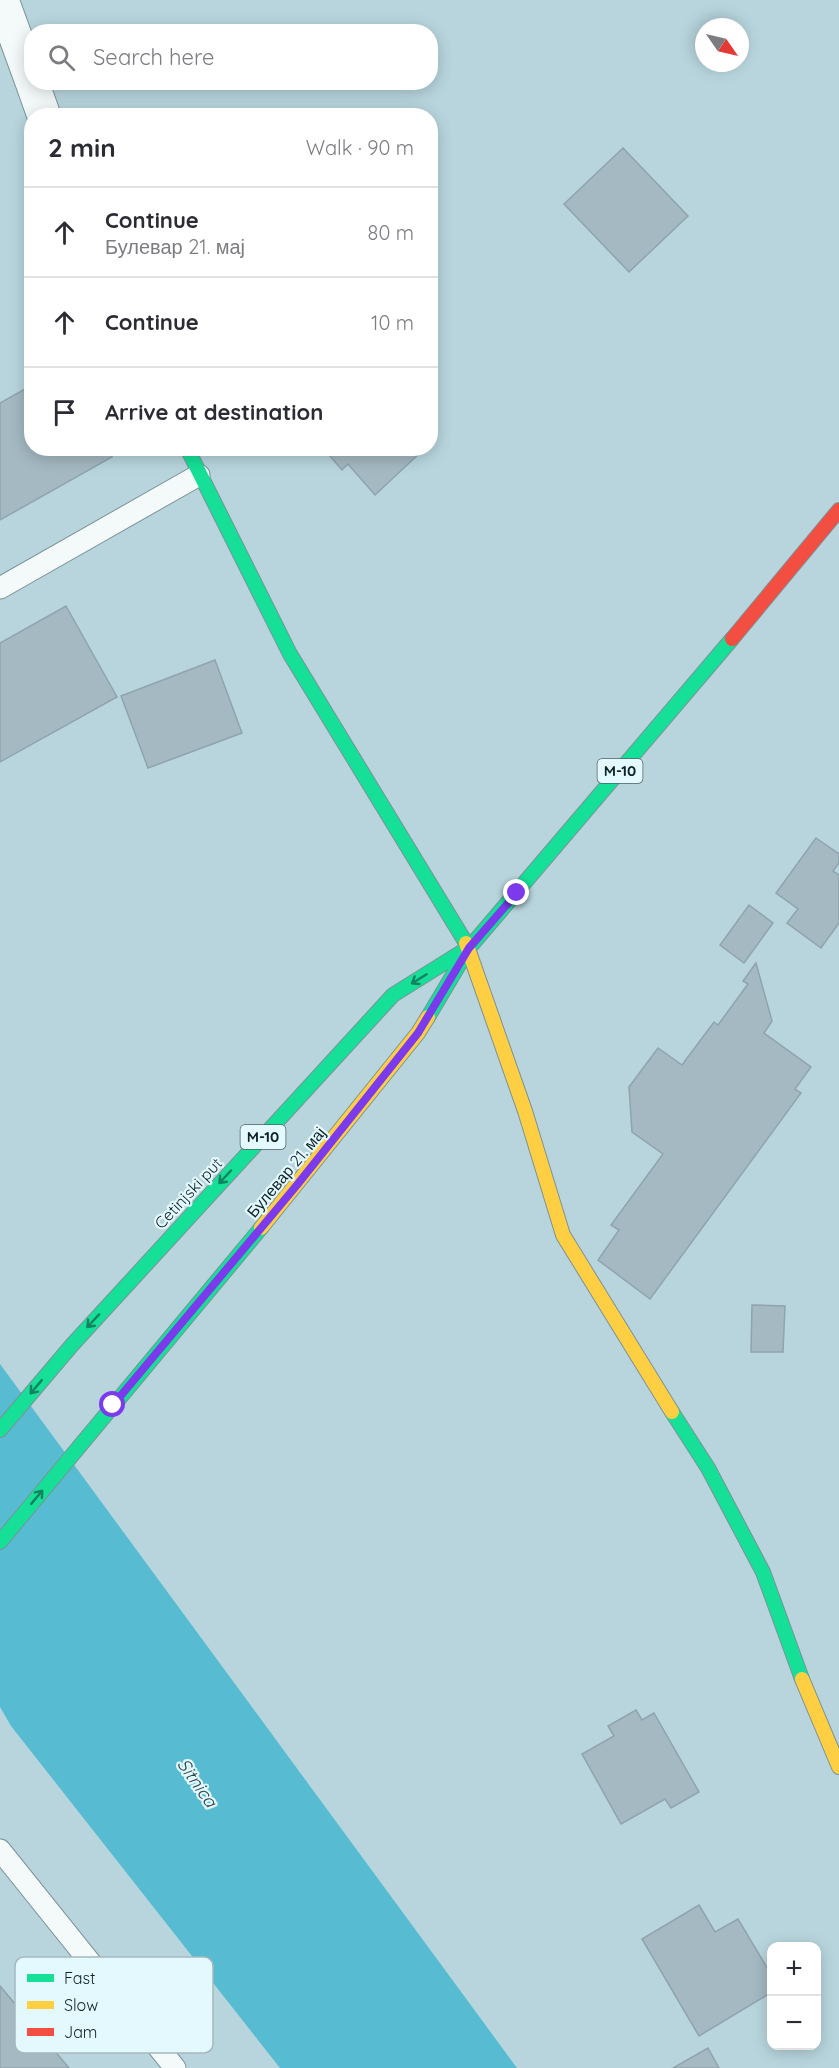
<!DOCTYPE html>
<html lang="en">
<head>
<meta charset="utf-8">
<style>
	body { margin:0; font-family:Quicksand,sans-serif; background:#f2f2f3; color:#2b2b33 }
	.controls { position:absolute; right:18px; bottom:18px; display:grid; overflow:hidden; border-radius:12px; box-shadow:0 3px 15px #0003 }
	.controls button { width:54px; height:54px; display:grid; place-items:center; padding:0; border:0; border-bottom:2px solid #e1e1e2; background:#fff; color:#2b2b33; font:30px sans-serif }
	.compass { position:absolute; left:695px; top:18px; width:54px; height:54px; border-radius:50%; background:#fff; box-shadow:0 3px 15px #0003; rotate:124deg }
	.stop { position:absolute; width:18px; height:18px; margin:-14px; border:4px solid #7c3aed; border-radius:50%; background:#fff }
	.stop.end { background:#7c3aed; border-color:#fff; box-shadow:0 2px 6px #0008 }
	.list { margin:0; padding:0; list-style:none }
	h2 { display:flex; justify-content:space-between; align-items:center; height:78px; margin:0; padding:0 24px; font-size:26px }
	h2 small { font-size:20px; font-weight:400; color:#7c7c81 }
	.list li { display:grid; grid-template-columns:39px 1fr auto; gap:18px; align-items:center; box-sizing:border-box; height:90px; padding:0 24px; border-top:2px solid #e1e1e2 }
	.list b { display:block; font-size:22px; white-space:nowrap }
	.list p { margin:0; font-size:20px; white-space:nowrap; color:#7c7c81 }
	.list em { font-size:20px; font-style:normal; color:#7c7c81 }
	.icon { flex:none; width:33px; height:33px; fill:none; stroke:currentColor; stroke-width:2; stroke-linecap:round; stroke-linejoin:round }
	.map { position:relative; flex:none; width:839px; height:2068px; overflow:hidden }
	.search { position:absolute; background:#fff; box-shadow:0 3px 15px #0003; left:24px; top:24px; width:414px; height:66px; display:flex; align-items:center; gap:15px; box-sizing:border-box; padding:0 21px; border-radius:24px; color:#7c7c81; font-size:22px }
	.panel { position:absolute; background:#fff; box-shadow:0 3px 15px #0003; left:24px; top:108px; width:414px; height:348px; border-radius:24px }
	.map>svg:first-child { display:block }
	.water { fill:#57bcd2 }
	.building { fill:#a4b9c2; stroke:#8fa4ad; stroke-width:1.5 }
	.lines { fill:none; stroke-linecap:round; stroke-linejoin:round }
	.lane-casing { stroke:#7b9298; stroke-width:23 }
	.street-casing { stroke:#7b9298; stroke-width:35 }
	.fast-casing { stroke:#7b9298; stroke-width:16 }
	.slow-casing { stroke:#7b9298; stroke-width:16 }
	.jam-casing { stroke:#7b9298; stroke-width:16 }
	.lane { stroke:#f4f9fa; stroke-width:21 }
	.street { stroke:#f4f9fa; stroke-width:33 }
	.fast { stroke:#16e098; stroke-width:14 }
	.slow { stroke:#ffcf43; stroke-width:14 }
	.jam { stroke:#f24e42; stroke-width:14 }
	.oneway { stroke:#128260 }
	.route { stroke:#7c3aed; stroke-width:8 }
	.labels { text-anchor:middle; stroke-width:4.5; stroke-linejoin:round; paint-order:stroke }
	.shield { fill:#e4f9fe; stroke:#4e6368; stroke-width:1.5 }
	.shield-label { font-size:15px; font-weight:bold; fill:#0e2328 }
	.street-label { font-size:16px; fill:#0e2328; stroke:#e4f9fe }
	.water-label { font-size:18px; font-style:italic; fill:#28434a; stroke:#e4f9fe }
	.key { fill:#e4f9fe; stroke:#a4b9be; stroke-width:1.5 }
	.key-label { font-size:16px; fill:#0e2328 }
</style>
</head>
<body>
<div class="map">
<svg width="839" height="2068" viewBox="0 0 839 2068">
	<rect width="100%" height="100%" fill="#b8d5dd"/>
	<path class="water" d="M0,1364l517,704h-237l-269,-342 -11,-19z"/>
	<path class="building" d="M623,148l65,68 -59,56 -65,-68z
		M32,385v63h75l5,9 -112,63v-117z
		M323,448h95l3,4 -46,43 -27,-31 -6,6z
		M66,606l51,91 -117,65v-119z
		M215,660l27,73 -94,35 -27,-72z
		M816,838l23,16v9l-6,8 6,4v48l-18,25 -34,-25 11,-14 -22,-16z
		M749,905l24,18 -29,40 -24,-18z
		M756,963l16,58 -8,12 47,34 -16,22 6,4 -151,206 -52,-39 21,-30 -8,-5 52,-71 -31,-22 -3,-45 29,-39 24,17 32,-43 4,3 30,-41 -5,-3z
		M752,1305l33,1 -2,46h-32z
		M636,1710l6,10 12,-7 45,79 -28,16 -6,-9 -44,25 -39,-70 32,-18 -6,-10z
		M699,1905l16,27 23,-13 34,57v16l-73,44 -57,-97z
		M0,1986l69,82h-69z
		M708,2048l11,20h-46z"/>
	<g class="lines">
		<g class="lane-casing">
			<path id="lane" d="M0,588l199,-113
				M0,1850l175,218"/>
		</g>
		<g class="street-casing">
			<path id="street" d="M2,0l30,82
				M32,82l12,34"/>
		</g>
		<g class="fast-casing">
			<path id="fast" d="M187,448l103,206 176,289
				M428,1017l41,-69 263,-309
				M672,1412l36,56 55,104 39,107
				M0,1430l72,-85 321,-350 72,-45
				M0,1542l261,-314"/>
		</g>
		<g class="slow-casing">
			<path id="slow" d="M466,943l59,168 38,124 109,177
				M261,1228l157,-195 10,-16
				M802,1679l37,88"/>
		</g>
		<g class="jam-casing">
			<path id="jam" d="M732,639l107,-129"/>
		</g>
		<use href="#lane" class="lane"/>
		<use href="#street" class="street"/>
		<use href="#fast" class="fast"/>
		<use href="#slow" class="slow"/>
		<use href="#jam" class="jam"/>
	</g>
	<defs><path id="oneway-shaft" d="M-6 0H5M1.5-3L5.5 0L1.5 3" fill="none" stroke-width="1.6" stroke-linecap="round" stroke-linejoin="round" transform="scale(1.5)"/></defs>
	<g class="oneway">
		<use href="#oneway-shaft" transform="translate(419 979) rotate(148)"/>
		<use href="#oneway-shaft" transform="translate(225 1177) rotate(133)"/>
		<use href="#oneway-shaft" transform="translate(93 1321) rotate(133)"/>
		<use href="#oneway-shaft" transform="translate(36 1387) rotate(130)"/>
		<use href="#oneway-shaft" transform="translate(37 1497) rotate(-50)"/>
	</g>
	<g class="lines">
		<path class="route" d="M113,1405l184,-220 121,-152 51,-85 48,-55"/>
	</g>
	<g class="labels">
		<g class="shield">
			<rect x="597.5" y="759" width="45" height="24" rx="4.5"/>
			<rect x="240.5" y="1125" width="45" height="24" rx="4.5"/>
		</g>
		<g class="shield-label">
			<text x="620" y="776">M-10</text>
			<text x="263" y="1142">M-10</text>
		</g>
		<g class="street-label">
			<text transform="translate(286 1172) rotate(-50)" y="6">Булевар 21. мај</text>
			<text transform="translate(188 1193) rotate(-47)" y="6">Cetinjski put</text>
		</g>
		<g class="water-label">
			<text transform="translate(197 1783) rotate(55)" y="6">Sitnica</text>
		</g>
	</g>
	<rect x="15" y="1957" width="198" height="96" rx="9" class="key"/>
	<rect x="27" y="1974" width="27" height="8" fill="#16e098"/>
	<rect x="27" y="2001" width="27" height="8" fill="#ffcf43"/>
	<rect x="27" y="2028" width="27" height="8" fill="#f24e42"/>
	<g class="key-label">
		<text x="64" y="1984">Fast</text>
		<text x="64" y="2011">Slow</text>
		<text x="64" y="2038">Jam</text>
	</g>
</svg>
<div class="controls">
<button>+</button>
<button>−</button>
</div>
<svg class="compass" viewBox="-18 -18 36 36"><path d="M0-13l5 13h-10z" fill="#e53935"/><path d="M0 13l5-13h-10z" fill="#7c7c81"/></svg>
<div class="stop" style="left:113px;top:1405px"></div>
<div class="stop end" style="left:517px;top:893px"></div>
<div class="search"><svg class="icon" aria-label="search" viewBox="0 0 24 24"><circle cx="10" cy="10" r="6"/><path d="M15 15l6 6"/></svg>Search here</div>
<section class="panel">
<h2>2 min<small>Walk · 90 m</small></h2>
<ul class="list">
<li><svg class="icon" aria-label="ahead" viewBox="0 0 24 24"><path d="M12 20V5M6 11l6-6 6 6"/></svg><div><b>Continue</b><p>Булевар 21. мај</p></div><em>80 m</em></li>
<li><svg class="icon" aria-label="ahead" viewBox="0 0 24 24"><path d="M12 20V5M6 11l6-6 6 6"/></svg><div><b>Continue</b></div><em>10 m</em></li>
<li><svg class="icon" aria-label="arrive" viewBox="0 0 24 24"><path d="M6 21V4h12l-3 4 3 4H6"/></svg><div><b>Arrive at destination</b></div></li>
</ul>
</section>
</div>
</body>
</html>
